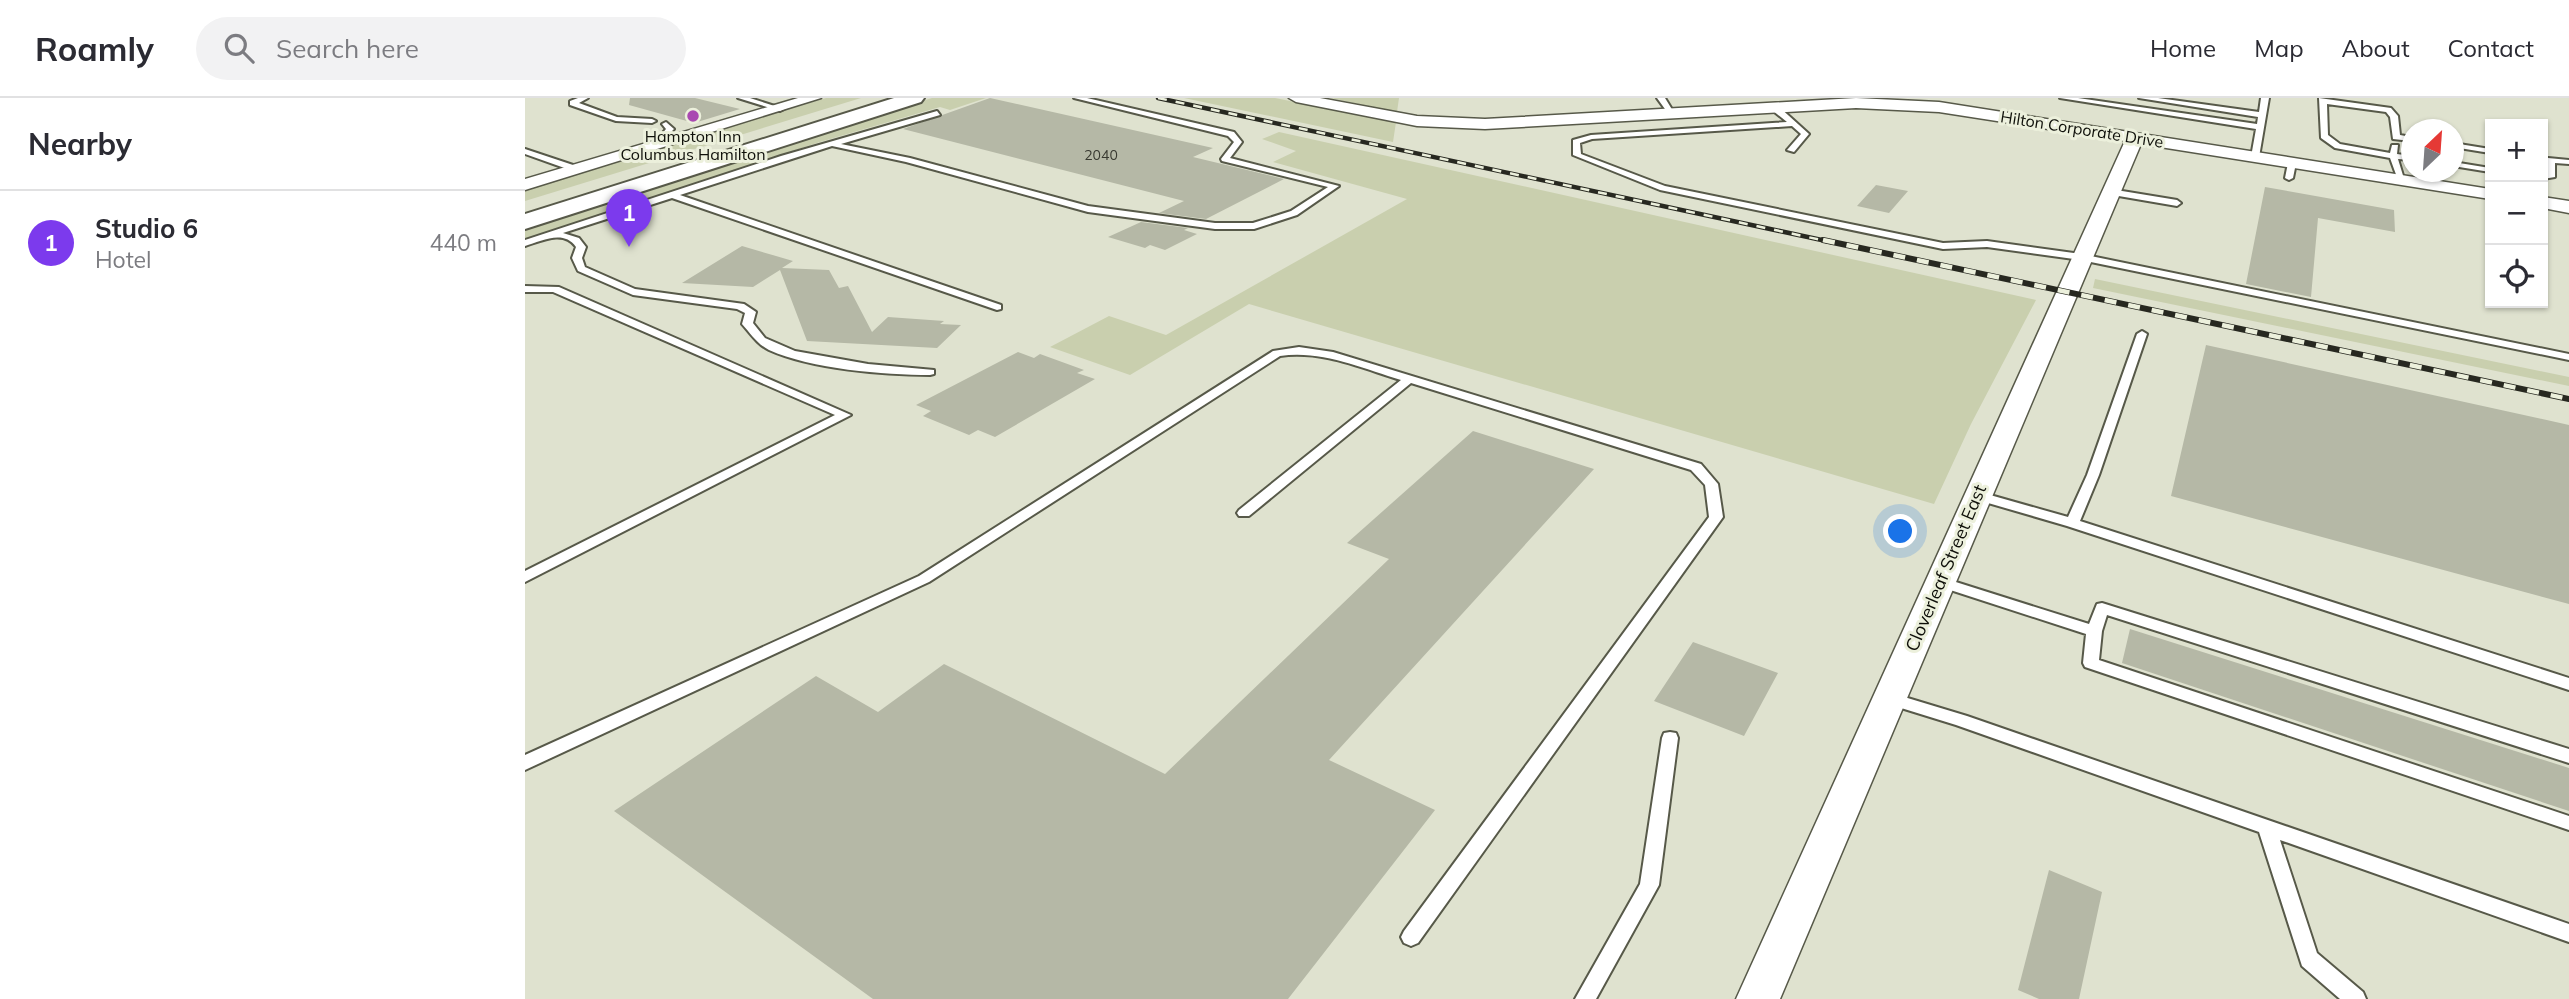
<!DOCTYPE html>
<html lang="en">
<head>
<meta charset="utf-8">
<style>
	body { margin:0; font-family:Mulish,sans-serif; background:#f2f2f3; color:#2b2b33 }
	.controls { position:absolute; right:21px; top:21px; display:grid; overflow:hidden; border-radius:0px; box-shadow:0 2px 5px #0004 }
	.controls button { width:63px; height:63px; display:grid; place-items:center; padding:0; border:0; border-bottom:2px solid #e1e1e2; background:#fff; color:#2b2b33; font:35px sans-serif }
	.compass { position:absolute; left:1876px; top:21px; width:63px; height:63px; border-radius:50%; background:#fff; box-shadow:0 2px 5px #0004; rotate:25deg }
	.you { position:absolute; left:1376px; top:434px; width:24px; height:24px; margin:-18px; border:5px solid #fff; border-radius:50%; background:#1a73e8; box-shadow:0 0 0 10px #1a73e833 }
	.badge { display:grid; place-items:center; width:46px; height:46px; border-radius:50%; background:#7c3aed; color:#fff; font-size:23px; font-weight:700 }
	.pin { position:absolute; translate:-50% -58px; filter:drop-shadow(0 2px 4px #0008) }
	.pin::after { content:''; position:absolute; top:37px; width:24px; height:21px; background:inherit; clip-path:polygon(0 0,100% 0,50% 100%) }
	.list { margin:0; padding:0; list-style:none }
	h2 { display:flex; justify-content:space-between; align-items:center; height:91px; margin:0; padding:0 28px; font-size:30px }
	h2 small { font-size:23px; font-weight:400; color:#7c7c81 }
	.list li { display:grid; grid-template-columns:46px 1fr auto; gap:21px; align-items:center; box-sizing:border-box; height:105px; padding:0 28px; border-top:2px solid #e1e1e2 }
	.list b { display:block; font-size:26px; white-space:nowrap }
	.list p { margin:0; font-size:23px; white-space:nowrap; color:#7c7c81 }
	.list em { font-size:23px; font-style:normal; color:#7c7c81 }
	.icon { flex:none; width:38px; height:38px; fill:none; stroke:currentColor; stroke-width:2; stroke-linecap:round; stroke-linejoin:round }
	.map { position:relative; flex:none; width:2044px; height:901px; overflow:hidden }
	header { display:flex; align-items:center; gap:42px; box-sizing:border-box; height:98px; padding:0 35px; background:#fff; border-bottom:2px solid #e1e1e2 }
	header strong { font-size:33px }
	nav { display:flex; gap:38px; margin-inline-start:auto; font-size:24px }
	.search { width:490px; height:63px; background:#f2f2f3; display:flex; align-items:center; gap:18px; box-sizing:border-box; padding:0 24px; border-radius:38px; color:#7c7c81; font-size:26px }
	main { display:flex }
	aside { flex:1; background:#fff }
	.map>svg:first-child { display:block }
	.green { fill:#c9cfae }
	.building { fill:#b5b8a6 }
	.lines { fill:none; stroke-linecap:round; stroke-linejoin:round }
	.service-casing { stroke:#575949; stroke-width:4 }
	.minor-casing { stroke:#575949; stroke-width:3 }
	.primary-casing { stroke:#575949; stroke-width:4 }
	.service { fill:#fff; fill-rule:evenodd }
	.minor { fill:#fff; fill-rule:evenodd }
	.primary { fill:#fff; fill-rule:evenodd }
	.rail-far1-casing { stroke:#272820; stroke-width:4.5 }
	.rail-casing { stroke:#272820; stroke-width:6 }
	.rail-far1 { stroke:#ecf0dc; stroke-width:2.5; stroke-dasharray:9; stroke-linecap:butt }
	.rail { stroke:#ecf0dc; stroke-width:4.5; stroke-dasharray:12; stroke-linecap:butt }
	.poi-dot { fill:#a949b1; stroke:#ecf0dc; stroke-width:2.5 }
	.labels { text-anchor:middle; stroke-width:6; stroke-linejoin:round; paint-order:stroke }
	.number-label { font-size:14px; fill:#383930 }
	.far-street-label { font-size:16px; fill:#0e0f09; stroke:#ecf0dc }
	.far-poi-label { font-size:16px; fill:#0e0f09; stroke:#ecf0dc }
	.street-label { font-size:18px; fill:#0e0f09; stroke:#ecf0dc }
</style>
</head>
<body>
<header>
<strong>Roamly</strong>
<div class="search"><svg class="icon" aria-label="search" viewBox="0 0 24 24"><circle cx="10" cy="10" r="6"/><path d="M15 15l6 6"/></svg>Search here</div>
<nav><a>Home</a><a>Map</a><a>About</a><a>Contact</a></nav>
</header>
<main>
<aside>
<h2>Nearby<small></small></h2>
<ul class="list">
<li><span class="badge">1</span><div><b>Studio 6</b><p>Hotel</p></div><em>440 m</em></li>
</ul>
</aside>
<div class="map">
<svg width="2044" height="901" viewBox="0 0 2044 901">
	<rect width="100%" height="100%" fill="#dfe2cf"/>
	<path class="green" d="M301,0h35l-336,103v-13z
		M407,0h54l-36,12 -10,-3 -120,35 -295,97v-11z
		M659,0h91l121,24 -3,20z
		M805,0h69l-2,14z
		M754,34l757,168 -65,124 -37,80 -685,-200 -119,71 -80,-28 59,-31 57,19 241,-136 -134,-37 23,-11 -34,-12z
		M1570,181l474,98v9l-476,-98z"/>
	<path class="building" d="M105,0h65l45,11 -46,14 -65,-18z
		M465,0l223,50 -20,9 91,22 -78,40 -47,-6 25,-12 -281,-72z
		M1351,87l32,6 -19,22 -32,-7z
		M1740,89l129,23 1,22 -77,-14 -7,79 -65,-13z
		M616,124l47,6 -4,2 13,4 -32,16 -15,-5 -5,3 -37,-11z
		M217,148l51,15 -11,7 47,2 10,18 9,-2 24,46 16,-15 56,4 -4,3 21,1 -24,23 -130,-7 -27,-71 -27,17 -71,-4z
		M1681,247l363,80v179l-398,-108z
		M493,254l16,6 6,-4 44,16 -7,3 18,6 -100,58 -17,-7 -9,5 -46,-19 8,-5 -15,-6z
		M948,333l121,38 -265,291 106,50 -147,189h-415l-259,-188 202,-135 62,36 66,-48 221,110 224,-215 -42,-16z
		M1605,531l439,139v43l-447,-148z
		M1168,544l85,31 -34,63 -90,-35z
		M1524,772l53,22 -23,107h-40l-21,-9z"/>
	<g class="lines">
		<g class="service-casing">
			<path id="service" d="M53,0h10l-9,5 38,14 35,2 4,2 -4,2 -36,-2 -46,-16v-4z
				M213,0h12l34,11 -4,2z
				M549,0h13l147,34 8,10 -12,16 109,28 -42,29 -43,14h-39l-127,-17 -182,-50 -74,-16 -152,49 321,110v4l-4,1 -325,-112 -109,35 16,5 7,9 -4,11 3,9 50,22 109,15 12,8 -3,11 12,15 30,13 73,13 66,6v4l-4,1c-46,0 -119,-6 -161,-25 -12,-6 -18,-16 -27,-26l3,-11 -8,-4 -104,-14 -55,-24 -6,-13 4,-11c-12,-18 -35,-6 -51,-1v-6l256,-84 156,-45 3,4 -99,29 69,14 178,48 127,17h38l38,-12 37,-24 -106,-26 -1,-2 13,-17 -6,-6z
				M1132,0h8l11,18h-6z
				M1535,0h18l179,26 1,-7 -119,-19h19l101,14 2,-14h8l-10,59 -4,2 -4,-2 5,-28z
				M1794,0l72,10 7,8 2,19 11,2v4l-18,-2 -3,-22 -4,-5 -59,-8 1,31 12,9 50,9 2,-8h6l-1,9 14,2v4l-13,-1 7,23 -7,-2 -8,-22 -55,-10 -14,-10z
				M1247,8h6l31,28 -15,18 -7,-2 14,-16 -9,-8 -200,13 -12,4 1,11 84,32 278,57 44,-2 94,13 488,100v6l-488,-100 -94,-13 -44,2 -283,-59 -87,-35v-15l18,-5 196,-13 -15,-12z
				M141,24l8,7 -6,6 7,4v4h-6l-9,-7 6,-7 -4,-5z
				M1928,45l37,6v4l-37,-6z
				M0,51l54,18 1,2 -7,2 -48,-17z
				M2023,60l21,2v4l-14,-1v14l-12,2v-4l5,-2z
				M1767,63l4,2 -3,15 -4,2 -4,-2 3,-15z
				M1928,64l37,6v4l-37,-6z
				M1585,91l67,11 4,3 -4,3 -70,-12v-4z
				M0,188l34,1 292,128 -326,167v-11l310,-156 -282,-123h-28z
				M1617,233l5,3 -48,141 -19,46 489,157v12l-502,-164 -96,-28 -2,-3 2,-3 5,-1 92,26 19,-42 50,-141z
				M774,249l34,5 368,112 17,20 5,33 -305,426 -7,3 -7,-3 -3,-6 3,-6 305,-414 -4,-32 -14,-15 -280,-87 -162,133h-10l-2,-3 2,-3 162,-130c-40,-12 -79,-30 -121,-24l-351,226 -404,188v-15l394,-179 354,-225z
				M1415,479l149,47 8,-20 5,-1 467,146v14l-462,-148 -5,16 -3,29 470,156v14l-484,-163 -2,-4 3,-29 -151,-49 -2,-3 2,-3z
				M1366,595l76,23 602,208v18l-289,-102 37,113 46,39 3,7h-26l-38,-33 -43,-134 -303,-107 -71,-22 -2,-4 2,-4z
				M1145,634l6,1 2,5 -19,147 -63,114h-21l65,-115 22,-146 2,-5z"/>
		</g>
		<g class="minor-casing">
			<path id="minor" d="M273,0h23l-296,92v-11z
				M764,0h31l97,18 68,3 371,-21 83,4 551,87v10l-349,-55 -361,855h-44l389,-858 -186,-29 -83,-4 -371,21 -68,-3 -121,-24z
				M2018,99l26,4v12l-26,-5z"/>
		</g>
		<g class="primary-casing">
			<path id="primary" d="M369,0h30l-3,4 -396,127v-15z"/>
		</g>
		<use href="#service" class="service"/>
		<use href="#minor" class="minor"/>
		<use href="#primary" class="primary"/>
		<g class="rail-far1-casing">
			<path id="rail-far1" d="M633,0l673,144"/>
		</g>
		<g class="rail-casing">
			<path id="rail" d="M1298,142l746,159"/>
		</g>
		<use href="#rail-far1" class="rail-far1"/>
		<use href="#rail" class="rail"/>
	</g>
	<circle class="poi-dot" cx="168" cy="18" r="7"/>
	<g class="labels">
		<g class="number-label">
			<text x="576" y="62">2040</text>
		</g>
		<g class="far-street-label">
			<text transform="translate(1557 31) rotate(9)" y="6">Hilton Corporate Drive</text>
		</g>
		<g class="far-poi-label">
			<text x="168" y="44">Hampton Inn<tspan x="168" dy="18">Columbus Hamilton</tspan></text>
		</g>
		<g class="street-label">
			<text transform="translate(1421 470) rotate(-67)" y="6">Cloverleaf Street East</text>
		</g>
	</g>
</svg>
<div class="controls">
<button>+</button>
<button>−</button>
<button><svg class="icon" aria-label="locate" viewBox="0 0 24 24"><circle cx="12" cy="12" r="6"/><path d="M12 2v4M12 18v4M2 12h4M18 12h4"/></svg></button>
</div>
<svg class="compass" viewBox="-18 -18 36 36"><path d="M0-13l5 13h-10z" fill="#e53935"/><path d="M0 13l5-13h-10z" fill="#7c7c81"/></svg>
<div class="you"></div>
<div class="pin badge" style="left:104px;top:149px">1</div>
</div>
</main>
</body>
</html>
